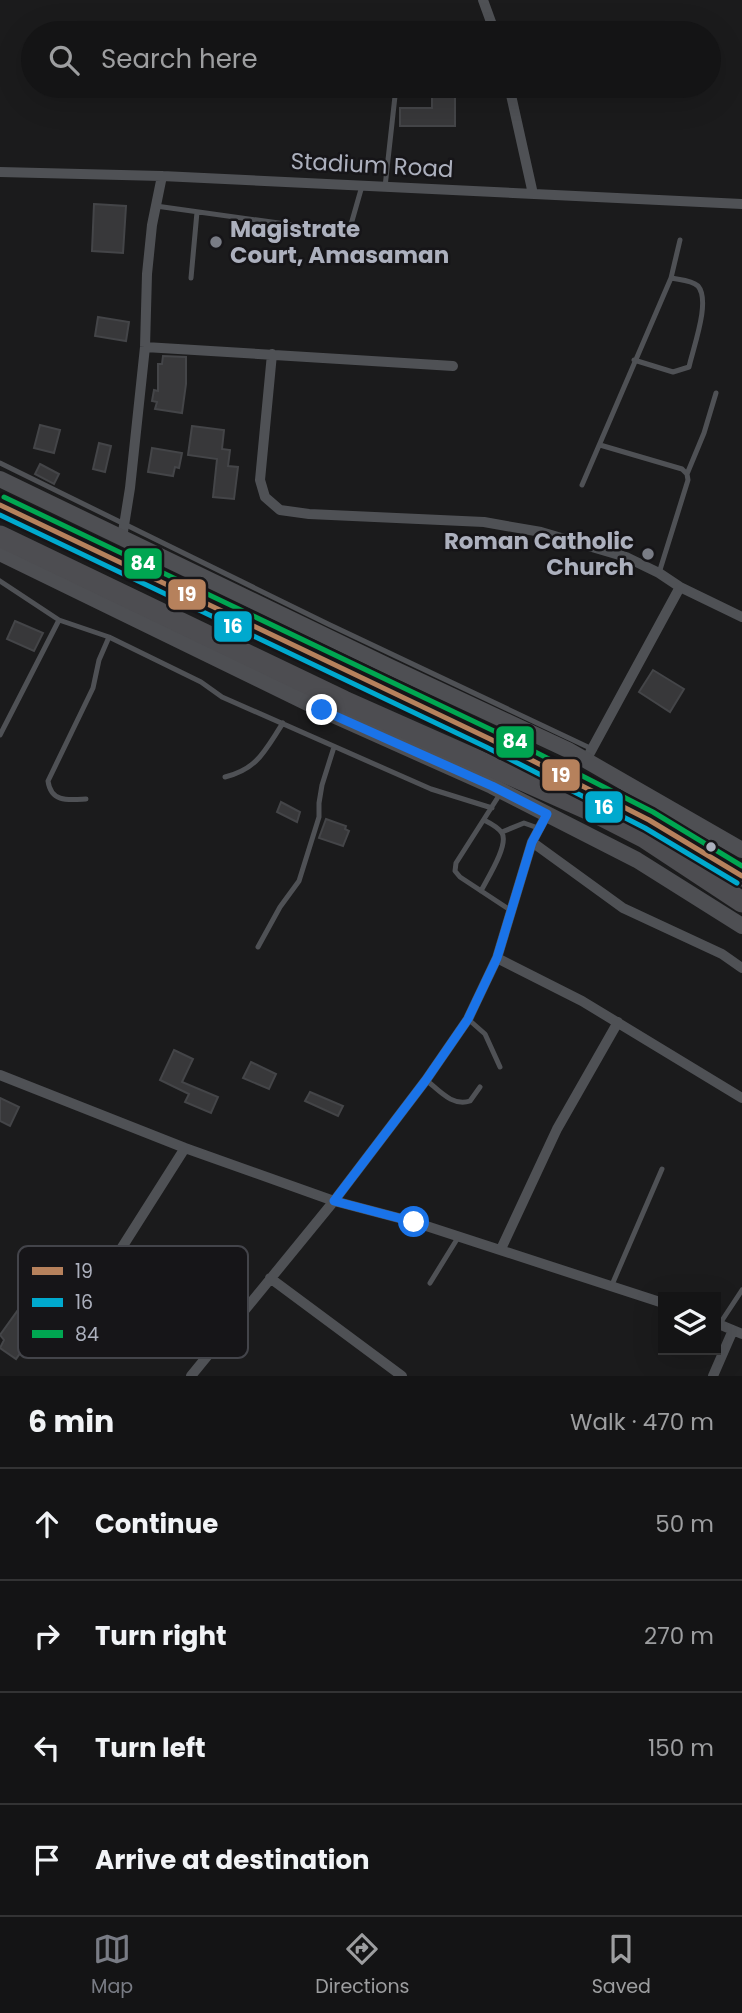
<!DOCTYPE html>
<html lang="en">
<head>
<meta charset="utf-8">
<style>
	body { margin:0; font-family:Poppins,sans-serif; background:#212122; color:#f1f3f6 }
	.controls { position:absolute; right:21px; bottom:21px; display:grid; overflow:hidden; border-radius:0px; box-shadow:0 7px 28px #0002 }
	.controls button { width:63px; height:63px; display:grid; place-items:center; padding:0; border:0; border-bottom:2px solid #333334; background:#141415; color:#f1f3f6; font:35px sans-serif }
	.stop { position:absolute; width:21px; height:21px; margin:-16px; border:5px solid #1a73e8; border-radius:50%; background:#fff }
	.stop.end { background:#1a73e8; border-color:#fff; box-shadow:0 2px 7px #0008 }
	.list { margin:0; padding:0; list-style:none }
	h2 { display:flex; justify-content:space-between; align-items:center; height:91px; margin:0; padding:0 28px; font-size:30px }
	h2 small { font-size:23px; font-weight:400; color:#9d9ea0 }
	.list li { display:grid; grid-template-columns:46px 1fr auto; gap:21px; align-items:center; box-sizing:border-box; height:112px; padding:0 28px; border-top:2px solid #333334 }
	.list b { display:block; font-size:26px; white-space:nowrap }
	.list em { font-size:23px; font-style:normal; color:#9d9ea0 }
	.icon { flex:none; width:38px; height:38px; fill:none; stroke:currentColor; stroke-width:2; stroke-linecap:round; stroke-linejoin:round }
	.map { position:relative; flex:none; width:742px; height:1376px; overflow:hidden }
	.search { position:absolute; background:#141415; box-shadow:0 7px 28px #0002; left:21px; right:21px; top:21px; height:77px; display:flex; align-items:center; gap:18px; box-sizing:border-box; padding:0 24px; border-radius:38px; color:#9d9ea0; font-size:26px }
	.sheet { height:539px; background:#141415 }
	nav { display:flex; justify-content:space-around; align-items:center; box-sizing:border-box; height:98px; border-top:2px solid #333334; background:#141415; font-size:19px; color:#9d9ea0 }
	nav a { display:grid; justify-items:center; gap:4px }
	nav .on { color:#797c85 }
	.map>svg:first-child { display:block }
	.building { fill:#38383a; stroke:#444548; stroke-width:2 }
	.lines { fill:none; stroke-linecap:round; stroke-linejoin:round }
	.lane { stroke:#4f5155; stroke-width:5 }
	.street { stroke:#4f5155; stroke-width:10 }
	.secondary { stroke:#4e4f53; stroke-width:16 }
	.highway { stroke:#4d4d51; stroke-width:21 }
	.bus-1-casing { stroke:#161518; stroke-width:10 }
	.bus-2-casing { stroke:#161518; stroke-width:10 }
	.bus-3-casing { stroke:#161518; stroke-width:10 }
	.bus-1 { stroke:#b6815c; stroke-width:5 }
	.bus-2 { stroke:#00a9ce; stroke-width:5 }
	.bus-3 { stroke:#00a651; stroke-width:5 }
	.route { stroke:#1a73e8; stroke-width:9 }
	.poi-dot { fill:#797c85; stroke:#161518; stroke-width:2.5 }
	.bus-dot { fill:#acb0bd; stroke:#161518; stroke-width:2.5 }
	.labels { text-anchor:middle; stroke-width:5; stroke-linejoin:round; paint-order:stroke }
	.street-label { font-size:23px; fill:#acb0bd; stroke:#161518 }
	.poi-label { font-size:23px; font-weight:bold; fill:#acb0bd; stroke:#161518; text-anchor:start }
	.key { fill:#161518; stroke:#43444a; stroke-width:2 }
	.key-label { font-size:19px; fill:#acb0bd }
	.line-badge { stroke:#161518; stroke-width:2.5 }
	.badge-label { font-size:19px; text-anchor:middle; font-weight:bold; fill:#fff }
</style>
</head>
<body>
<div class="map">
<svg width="742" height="1376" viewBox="0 0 742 1376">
	<rect width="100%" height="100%" fill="#1b1b1c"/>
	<path class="building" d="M432,86h23v40h-55v-18h32z
		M94,204l32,2 -3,47 -31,-2z
		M98,317l31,5 -3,19 -31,-5z
		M163,356l23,1v27l-4,29 -27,-4 2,-7 -5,-1 2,-11 4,1v-27h4z
		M40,425l20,5 -6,23 -20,-5z
		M192,426l32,4 -2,19 8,1 -2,16 10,1 -4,32 -21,-2 4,-38 -29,-4z
		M99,443l12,3 -6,26 -12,-3z
		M152,448l30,5 -3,15 -4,-1 -2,9 -25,-4z
		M40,464l19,10 -5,10 -19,-10z
		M15,621l28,12 -9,18 -27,-12z
		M653,670l31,19 -14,23 -31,-20z
		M281,802l19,10 -3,10 -20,-10z
		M326,819l20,7 -1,3 4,2 -6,15 -24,-8z
		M174,1050l19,9 -11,23 36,15 -7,16 -26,-11 4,-8 -29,-14z
		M251,1062l25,12 -7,15 -26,-11z
		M310,1092l33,14 -5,10 -33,-15z
		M0,1098l19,9 -9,19 -10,-5z
		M18,1310l22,15 -24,34 -16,-11 4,-8 -4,-5z"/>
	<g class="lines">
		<path class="lane" d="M385,187l11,-100
			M156,206l187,26 7,-4 12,-42
			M191,278l6,-66
			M634,360l39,12 16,-5c4,-19 22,-66 9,-81 -7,-6 -18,-6 -27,-8
			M600,445l82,24 5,5 1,6 -29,93
			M0,463l328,161 262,124
			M687,474l17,-41 12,-40
			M582,485l89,-207 9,-38
			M0,581l59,39 50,17 92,45 21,15 209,92 61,19
			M0,735l59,-115
			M225,777c33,-8 40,-27 58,-54
			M500,794l-44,69 -1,8 5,6 50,33
			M86,799c-17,1 -35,4 -38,-18l45,-93 6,-28 10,-23
			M502,832l22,-9 14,5
			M481,891c6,-12 28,-46 21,-58 -4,-6 -12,-10 -18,-13
			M258,947l22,-40 19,-26 20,-64v-14l3,-18 12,-38
			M468,1019l17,15 15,33
			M426,1080c13,10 26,27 44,21l10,-14
			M430,1283l29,-47
			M611,1287l51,-118
			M719,1325l23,-35"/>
		<path class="street" d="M483,0l12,33
			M509,86l24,108
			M0,172l162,4 580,28
			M145,347l308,19
			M272,354l-12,126 5,17 15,13 29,4 175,8 57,10 85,25 33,16 21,14 62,30
			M122,538l8,-50 15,-141 2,-73 5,-49 10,-49
			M586,760l94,-173
			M532,842l91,66 99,46 20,14
			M497,958l85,43 160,97
			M0,1075l185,73 149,53 80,21 249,81
			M501,1249l56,-120 61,-107
			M270,1278l132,98
			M56,1321l38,-33 13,-17 78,-123
			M716,1323l26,11
			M191,1376l143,-175 92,-121 42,-61 29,-61 35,-116 15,-28
			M713,1376l20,-46"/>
		<path class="secondary" d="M0,479l390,188 178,83 174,100
			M0,553l322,157 170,76 145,74 105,66"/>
		<path class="highway" d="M0,505l490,234 159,81 93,56
			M0,536l344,165 250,111 51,26 97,64"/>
		<g class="bus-1-casing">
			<path id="bus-1" d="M0,505l490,234 159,81 93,56"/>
		</g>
		<g class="bus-2-casing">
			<path id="bus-2" d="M0,515l486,232 159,81 92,55"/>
		</g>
		<g class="bus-3-casing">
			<path id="bus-3" d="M4,497l490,234 159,81 89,54"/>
		</g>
		<use href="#bus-1" class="bus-1"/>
		<use href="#bus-2" class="bus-2"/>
		<use href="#bus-3" class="bus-3"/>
	</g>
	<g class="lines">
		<path class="route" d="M322,710l170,76 55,28 -15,28 -35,116 -29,61 -42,61 -92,121 80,21"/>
	</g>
	<g class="poi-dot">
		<circle cx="216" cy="242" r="7"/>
		<circle cx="648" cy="554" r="7"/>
	</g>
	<circle class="bus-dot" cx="711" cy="847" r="6"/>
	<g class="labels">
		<g class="street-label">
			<text transform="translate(372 165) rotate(3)" y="8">Stadium Road</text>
		</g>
		<g class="poi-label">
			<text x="230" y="237">Magistrate<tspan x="230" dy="26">Court, Amasaman</tspan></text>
			<text x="634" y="549" text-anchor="end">Roman Catholic<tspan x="634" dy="26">Church</tspan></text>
		</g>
	</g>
	<rect x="18" y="1246" width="230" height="112" rx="10" class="key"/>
	<rect x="32" y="1267" width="31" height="8" fill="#b6815c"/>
	<rect x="32" y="1298" width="31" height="9" fill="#00a9ce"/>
	<rect x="32" y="1330" width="31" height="8" fill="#00a651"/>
	<g class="key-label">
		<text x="75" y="1278">19</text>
		<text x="75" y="1309">16</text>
		<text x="75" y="1341">84</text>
	</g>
	<g class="line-badge">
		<rect x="123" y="547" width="40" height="33" rx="7" fill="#00a651"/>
		<rect x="167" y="578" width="40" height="33" rx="7" fill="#b6815c"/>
		<rect x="213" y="610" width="40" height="33" rx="7" fill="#00a9ce"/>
		<rect x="495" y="725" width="40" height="34" rx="7" fill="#00a651"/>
		<rect x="541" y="758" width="40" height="34" rx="7" fill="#b6815c"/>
		<rect x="584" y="790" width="40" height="34" rx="7" fill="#00a9ce"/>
	</g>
	<g class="badge-label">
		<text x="143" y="570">84</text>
		<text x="187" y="601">19</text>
		<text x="233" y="633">16</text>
		<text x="515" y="748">84</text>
		<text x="561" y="782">19</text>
		<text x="604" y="814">16</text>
	</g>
</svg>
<div class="controls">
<button><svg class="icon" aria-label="layers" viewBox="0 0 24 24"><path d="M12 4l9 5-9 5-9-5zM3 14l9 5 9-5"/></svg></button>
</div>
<div class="stop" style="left:414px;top:1222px"></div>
<div class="stop end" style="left:322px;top:710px"></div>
<div class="search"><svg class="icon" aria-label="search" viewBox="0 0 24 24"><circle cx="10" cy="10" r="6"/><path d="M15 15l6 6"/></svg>Search here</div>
</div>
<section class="sheet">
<h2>6 min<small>Walk · 470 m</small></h2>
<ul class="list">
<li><svg class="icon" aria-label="ahead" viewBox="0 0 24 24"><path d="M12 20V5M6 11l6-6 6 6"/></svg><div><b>Continue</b></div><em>50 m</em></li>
<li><svg class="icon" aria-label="right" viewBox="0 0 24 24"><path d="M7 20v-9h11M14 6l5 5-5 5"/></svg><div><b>Turn right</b></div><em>270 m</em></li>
<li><svg class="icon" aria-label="left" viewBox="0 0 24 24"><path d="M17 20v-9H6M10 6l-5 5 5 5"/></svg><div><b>Turn left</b></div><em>150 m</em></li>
<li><svg class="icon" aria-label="arrive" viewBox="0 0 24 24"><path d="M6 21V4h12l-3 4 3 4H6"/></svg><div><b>Arrive at destination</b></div></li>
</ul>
</section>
<nav>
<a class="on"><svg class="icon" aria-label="map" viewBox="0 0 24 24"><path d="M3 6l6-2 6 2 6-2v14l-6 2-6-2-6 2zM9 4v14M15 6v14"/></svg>Map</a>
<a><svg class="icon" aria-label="directions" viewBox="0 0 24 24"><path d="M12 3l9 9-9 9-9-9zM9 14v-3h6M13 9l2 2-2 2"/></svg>Directions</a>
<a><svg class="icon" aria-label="saved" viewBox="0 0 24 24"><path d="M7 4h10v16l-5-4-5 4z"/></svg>Saved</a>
</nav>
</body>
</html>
